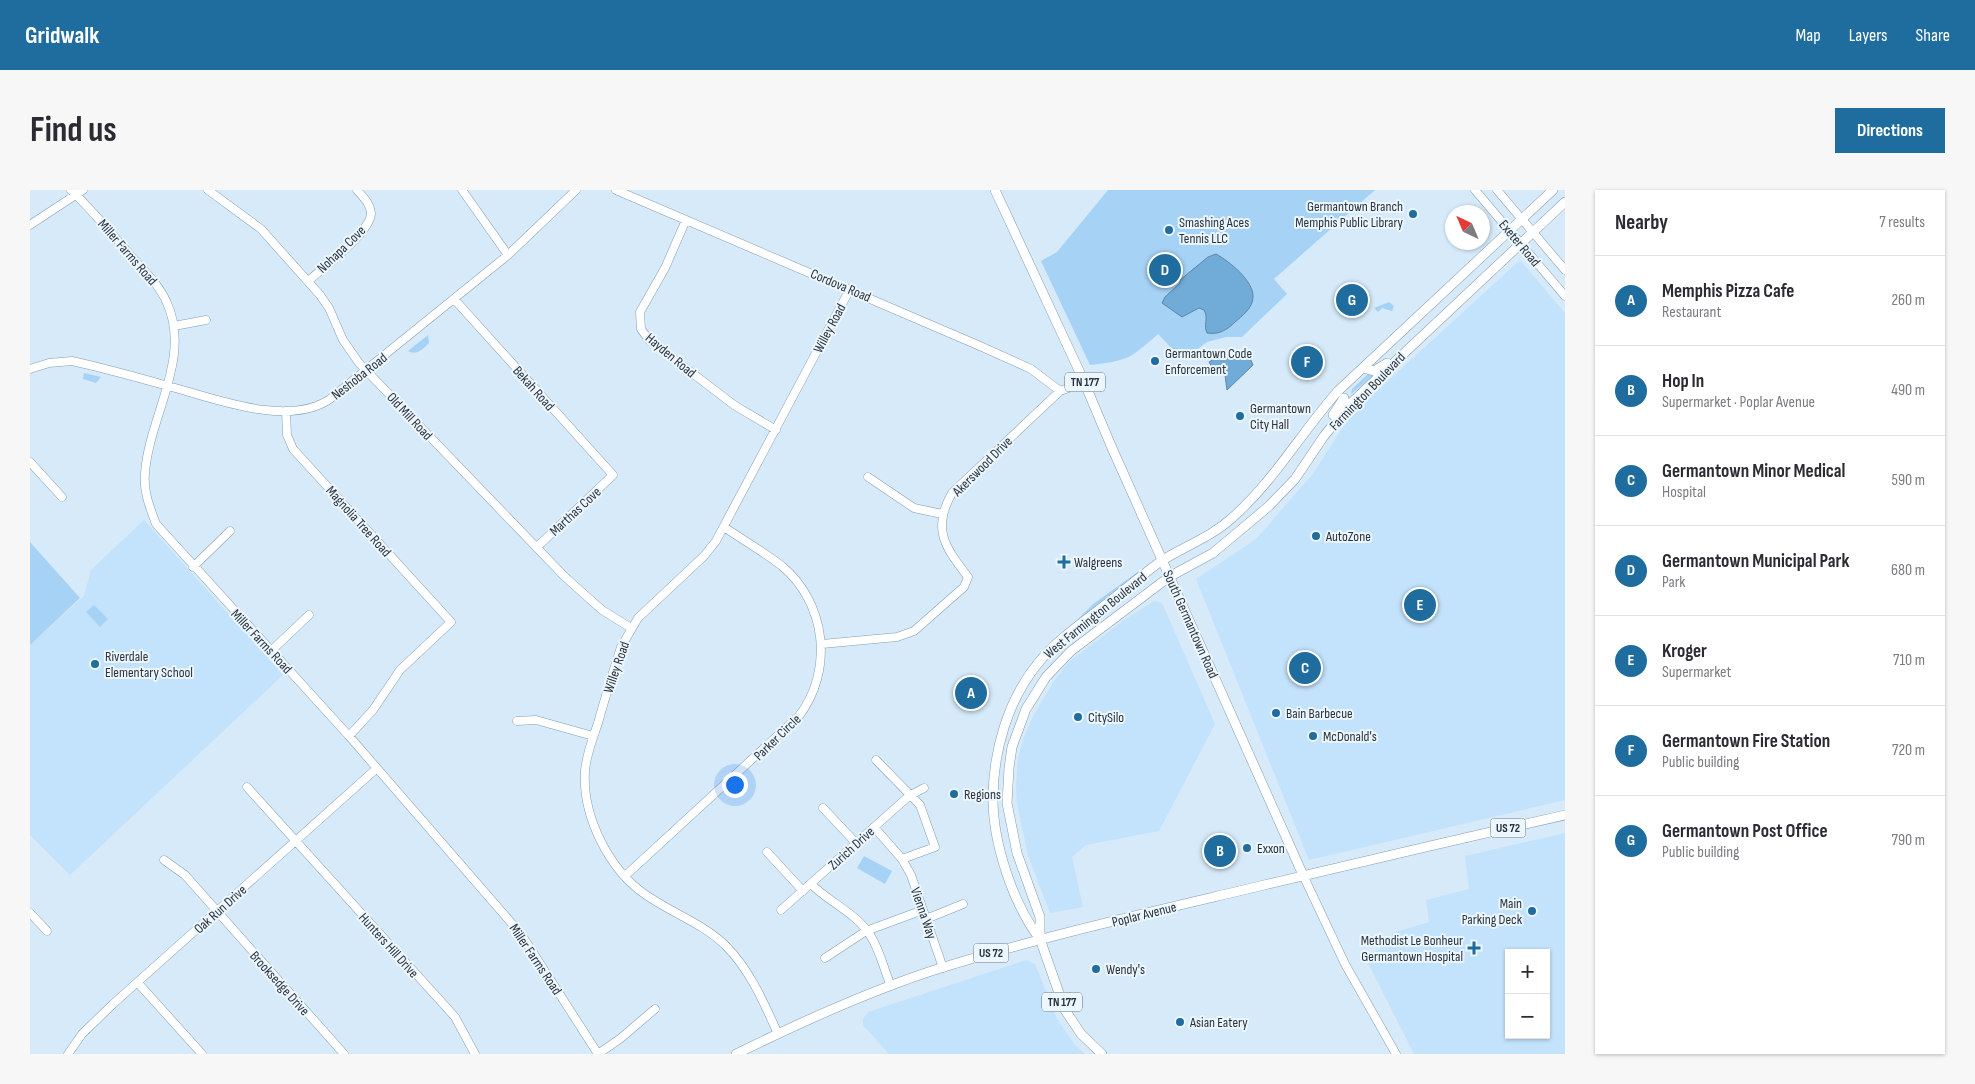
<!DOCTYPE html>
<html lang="en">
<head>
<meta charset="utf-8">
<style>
	body { margin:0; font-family:"Sofia Sans Condensed",sans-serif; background:#f7f7f7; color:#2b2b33 }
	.controls { position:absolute; right:15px; bottom:15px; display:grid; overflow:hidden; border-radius:0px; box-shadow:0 1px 4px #0004 }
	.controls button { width:45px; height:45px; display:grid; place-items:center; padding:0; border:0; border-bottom:1px solid #e1e1e2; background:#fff; color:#2b2b33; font:25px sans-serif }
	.compass { position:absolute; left:1415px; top:15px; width:45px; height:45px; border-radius:50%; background:#fff; box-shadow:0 1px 4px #0004; rotate:316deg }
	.you { position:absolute; left:704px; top:594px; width:18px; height:18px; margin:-12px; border:4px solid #fff; border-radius:50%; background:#1a73e8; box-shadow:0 0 0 8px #1a73e833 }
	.badge { display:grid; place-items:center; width:32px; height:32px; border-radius:50%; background:#1f6c9f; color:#fff; font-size:16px; font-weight:700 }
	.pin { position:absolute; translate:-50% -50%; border:2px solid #fff; box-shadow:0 1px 5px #0006 }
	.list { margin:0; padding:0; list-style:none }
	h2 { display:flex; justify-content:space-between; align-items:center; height:65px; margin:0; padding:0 20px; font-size:21px }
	h2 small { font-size:16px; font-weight:400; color:#7c7c81 }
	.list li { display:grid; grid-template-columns:32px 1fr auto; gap:15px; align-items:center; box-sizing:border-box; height:90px; padding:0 20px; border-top:1px solid #e1e1e2 }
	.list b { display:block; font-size:19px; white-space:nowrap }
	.list p { margin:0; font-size:16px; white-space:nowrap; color:#7c7c81 }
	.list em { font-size:16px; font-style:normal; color:#7c7c81 }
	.map { position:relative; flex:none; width:1535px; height:864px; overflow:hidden; border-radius:0px }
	header { display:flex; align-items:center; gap:30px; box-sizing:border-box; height:70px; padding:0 25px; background:#1f6c9f; color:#fff }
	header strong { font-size:24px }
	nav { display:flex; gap:28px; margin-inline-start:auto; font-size:18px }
	.intro { display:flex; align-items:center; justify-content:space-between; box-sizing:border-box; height:120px; padding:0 30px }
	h1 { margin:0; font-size:35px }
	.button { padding:12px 22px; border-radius:0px; background:#1f6c9f; color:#fff; font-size:18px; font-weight:700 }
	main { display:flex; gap:30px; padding:0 30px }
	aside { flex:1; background:#fff; border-radius:0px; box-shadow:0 1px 4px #0004 }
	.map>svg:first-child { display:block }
	.built { fill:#c3e2fb; fill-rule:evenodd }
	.green { fill:#a6d2f5 }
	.water { fill:#71abd7; stroke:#5c87a8 }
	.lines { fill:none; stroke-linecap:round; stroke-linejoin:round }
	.minor-casing { stroke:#859daf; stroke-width:9 }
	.major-casing { stroke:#859daf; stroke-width:10 }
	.minor { stroke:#fff; stroke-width:8 }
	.major { stroke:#fff; stroke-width:9 }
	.poi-dot { fill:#1f6c9f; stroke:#ecf6fe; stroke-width:2 }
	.labels { text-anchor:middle; stroke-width:4; stroke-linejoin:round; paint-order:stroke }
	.shield { fill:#ecf6fe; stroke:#646e76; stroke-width:1 }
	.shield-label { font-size:12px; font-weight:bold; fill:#2a333b }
	.poi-label { font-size:14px; fill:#2a333b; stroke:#ecf6fe; text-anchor:start }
	.street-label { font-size:14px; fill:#2a333b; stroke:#ecf6fe }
</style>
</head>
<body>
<header>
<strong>Gridwalk</strong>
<nav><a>Map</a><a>Layers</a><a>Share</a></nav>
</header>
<div class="intro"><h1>Find us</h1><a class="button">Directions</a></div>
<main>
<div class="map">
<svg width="1535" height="864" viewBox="0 0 1535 864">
	<rect width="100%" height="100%" fill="#d6eafa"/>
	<path class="built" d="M1490,70l45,53v487l-256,60 -113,-281 60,-40 56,-64 39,-60z
		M114,330l139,155 -213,200 -40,-40v-190l54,-49 7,-26z
		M1124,411l8,2 53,121 -56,107 -73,14 -14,12 11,50 -33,6 -22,-58 -11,-51 -1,-18 2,-27 6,-22 10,-23 22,-36 14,-17 53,-40z
		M1535,643v221h-151l-46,-91 1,-8 23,-13v-9l37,-11 -3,-22 43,-11 -4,-33zM1479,763h37v82h-37z
		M996,770l9,4 22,55 18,26 10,9h-196l-26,-29v-6l5,-7z"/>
	<path class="green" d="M1078,0h267l-101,89 13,15 -45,43h-16l-19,5 -24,18 -25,-26c-28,25 -31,27 -68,31l-49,-104 16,-9z
		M1359,112l5,4 -2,5 -10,-3 -4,4 -4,-4z
		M398,145l1,8c-6,6 -12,13 -21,8z
		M54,183l17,4 -5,6 -13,-4z
		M1338,184l6,1 -23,19 1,-5z
		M0,352l50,56 -50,47z
		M1109,381l1,1 -65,50 18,-18z
		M64,415l14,14 -8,8 -14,-15z
		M834,666l28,15 -7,13 -28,-16z"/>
	<path class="water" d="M1186,64c13,7 38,27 37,43 0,11 -11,19 -18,25 -8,8 -16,13 -28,11 -4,-8 2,-15 -3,-23l-5,-2 -17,9 -20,-14 3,-6 15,-14v-3l28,-23z
		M1207,163l13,5 3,7 -26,25 -2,-15 -13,-8 -3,-5 14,-8z"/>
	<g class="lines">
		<g class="minor-casing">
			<path id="minor" d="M41,0c21,20 40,43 59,65 13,15 29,29 37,48 25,55 -18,114 -22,170 -2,18 5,35 11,51l193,212 172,198 77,120
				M178,0l53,39 59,66 9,13 14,32 16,23 206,214 37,33 29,18
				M432,0l46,65
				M586,0l364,156 51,23 29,22
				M1445,0l90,106
				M1467,0l68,80
				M656,30l-21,48 -25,44 1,17 8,11 85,65 42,25
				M0,35l53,-35
				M278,91c14,-12 64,-50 63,-68 -1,-10 -8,-16 -14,-23
				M425,110l158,175 -76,72
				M144,136l32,-6
				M0,179l19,-6 23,-2c32,7 64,16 96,25 46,12 119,42 162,13l178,-144 68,-65
				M256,221l1,24 6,14 158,173 -51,48 -27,40 -24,26
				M0,272l32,35
				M838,287l46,31 28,6
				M163,377l37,-36
				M792,454l75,-7 17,-6 50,-44 4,-10c-22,-29 -37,-47 -16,-84l108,-102 25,-9
				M241,461l38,-36
				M487,531l19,-1 57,16
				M846,570l44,45 15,42 -33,12
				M217,597l208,230 20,37
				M793,618l33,35
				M844,637l28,32 9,16 32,93
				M737,662l36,39
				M134,670l21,15 159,179
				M1273,685l42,89 51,90
				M595,686l174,-160c35,-46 27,-113 -17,-150 -18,-14 -39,-26 -58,-39
				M781,694c18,18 45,29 59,51 10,15 14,35 21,51
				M751,720l128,-114 15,-8
				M0,723l17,18
				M896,729l37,-15
				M795,768l41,-27 57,-21
				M108,793l64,71
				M748,844c-14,-31 -28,-64 -52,-88 -22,-22 -54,-33 -80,-51 -37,-25 -64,-79 -61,-124 1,-16 8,-33 13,-48 7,-25 15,-51 23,-76l17,-29 66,-62 12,-15 134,-252
				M38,864l14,-20 31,-30 263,-235
				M568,864l23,-16 34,-29"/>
		</g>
		<g class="major-casing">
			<path id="major" d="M965,0l87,187 30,71 191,427
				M1333,178l11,3 13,-8
				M1303,225l11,-17
				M1010,749c-27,-35 -47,-96 -47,-140 0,-48 15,-100 46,-137 18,-22 43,-39 66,-57 18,-14 37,-30 56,-44 24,-15 50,-24 71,-43 42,-37 69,-85 106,-127l215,-201
				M706,864c67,-33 137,-65 208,-87 104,-32 211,-56 316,-81 102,-24 203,-48 305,-71
				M1072,864l-21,-20 -16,-24 -25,-71v-22l-23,-64 -10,-50 2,-35 3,-21 14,-38 20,-32 25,-26 98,-74 44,-24 56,-47 26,-27 29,-43 26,-32 215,-202"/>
		</g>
		<use href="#minor" class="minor"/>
		<use href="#major" class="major"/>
	</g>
	<g class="poi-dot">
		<circle cx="1383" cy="24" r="5"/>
		<circle cx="1139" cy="40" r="5"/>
		<circle cx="1125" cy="171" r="5"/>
		<circle cx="1210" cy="226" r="5"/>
		<circle cx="1286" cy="346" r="5"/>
		<path d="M1031.5 364.5h5v5h5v5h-5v5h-5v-5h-5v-5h5z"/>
		<circle cx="65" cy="474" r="5"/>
		<circle cx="1246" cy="523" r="5"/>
		<circle cx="1048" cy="527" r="5"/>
		<circle cx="1283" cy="546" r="5"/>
		<circle cx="924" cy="604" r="5"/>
		<circle cx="1217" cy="658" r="5"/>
		<circle cx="1502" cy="721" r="5"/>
		<path d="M1441.5 750.5h5v5h5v5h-5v5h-5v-5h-5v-5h5z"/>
		<circle cx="1066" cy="779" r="5"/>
		<circle cx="1150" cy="832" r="5"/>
	</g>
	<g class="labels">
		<g class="shield">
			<rect x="1035" y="182.5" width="40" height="19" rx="4"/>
			<rect x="1460.5" y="628.5" width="35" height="19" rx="4"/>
			<rect x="943.5" y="753.5" width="35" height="19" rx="4"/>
			<rect x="1012" y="802.5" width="40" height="19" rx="4"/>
		</g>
		<g class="shield-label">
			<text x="1055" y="196">TN 177</text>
			<text x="1478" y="642">US 72</text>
			<text x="961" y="767">US 72</text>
			<text x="1032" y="816">TN 177</text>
		</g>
		<g class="poi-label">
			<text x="1373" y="21" text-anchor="end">Germantown Branch<tspan x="1373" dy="16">Memphis Public Library</tspan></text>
			<text x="1149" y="37">Smashing Aces<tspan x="1149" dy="16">Tennis LLC</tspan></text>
			<text x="1135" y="168">Germantown Code<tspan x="1135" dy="16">Enforcement</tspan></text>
			<text x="1220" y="223">Germantown<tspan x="1220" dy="16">City Hall</tspan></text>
			<text x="1296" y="351">AutoZone</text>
			<text x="1044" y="377">Walgreens</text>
			<text x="75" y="471">Riverdale<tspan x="75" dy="16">Elementary School</tspan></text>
			<text x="1256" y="528">Bain Barbecue</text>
			<text x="1058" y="532">CitySilo</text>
			<text x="1293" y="551">McDonald's</text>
			<text x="934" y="609">Regions</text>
			<text x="1227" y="663">Exxon</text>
			<text x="1492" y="718" text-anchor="end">Main<tspan x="1492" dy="16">Parking Deck</tspan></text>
			<text x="1433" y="755" text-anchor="end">Methodist Le Bonheur<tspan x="1433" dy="16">Germantown Hospital</tspan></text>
			<text x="1076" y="784">Wendy's</text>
			<text x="1160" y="837">Asian Eatery</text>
		</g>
		<g class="street-label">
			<text transform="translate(1490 53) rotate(50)" y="5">Exeter Road</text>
			<text transform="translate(311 59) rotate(-44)" y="5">Nohapa Cove</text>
			<text transform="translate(98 62) rotate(49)" y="5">Miller Farms Road</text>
			<text transform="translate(811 95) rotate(23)" y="5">Cordova Road</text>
			<text transform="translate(799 138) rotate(-62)" y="5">Willey Road</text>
			<text transform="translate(641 165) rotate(40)" y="5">Hayden Road</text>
			<text transform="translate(329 186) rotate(-38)" y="5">Neshoba Road</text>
			<text transform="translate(504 198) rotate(48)" y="5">Bekah Road</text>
			<text transform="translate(1337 201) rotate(-46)" y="5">Farmington Boulevard</text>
			<text transform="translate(380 226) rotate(47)" y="5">Old Mill Road</text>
			<text transform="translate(952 276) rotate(-45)" y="5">Akerswood Drive</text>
			<text transform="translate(545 321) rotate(-43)" y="5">Marthas Cove</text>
			<text transform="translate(329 331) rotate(48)" y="5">Magnolia Tree Road</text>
			<text transform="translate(1065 425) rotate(-39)" y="5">West Farmington Boulevard</text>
			<text transform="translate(1161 434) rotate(66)" y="5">South Germantown Road</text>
			<text transform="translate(232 451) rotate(47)" y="5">Miller Farms Road</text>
			<text transform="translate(586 477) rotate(-71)" y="5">Willey Road</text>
			<text transform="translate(747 547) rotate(-44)" y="5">Parker Circle</text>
			<text transform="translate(821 658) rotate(-42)" y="5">Zurich Drive</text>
			<text transform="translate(190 719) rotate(-42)" y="5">Oak Run Drive</text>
			<text transform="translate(894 723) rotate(71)" y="5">Vienna Way</text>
			<text transform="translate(1114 724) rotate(-14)" y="5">Poplar Avenue</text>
			<text transform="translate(359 755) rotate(48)" y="5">Hunters Hill Drive</text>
			<text transform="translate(506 769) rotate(56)" y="5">Miller Farms Road</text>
			<text transform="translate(250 793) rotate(48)" y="5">Brooksedge Drive</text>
		</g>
	</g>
</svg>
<div class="controls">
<button>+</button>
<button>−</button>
</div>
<svg class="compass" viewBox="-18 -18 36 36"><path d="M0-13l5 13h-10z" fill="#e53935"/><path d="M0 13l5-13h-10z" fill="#7c7c81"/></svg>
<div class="you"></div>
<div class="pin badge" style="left:941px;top:503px">A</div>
<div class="pin badge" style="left:1190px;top:661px">B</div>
<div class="pin badge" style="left:1275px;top:478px">C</div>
<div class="pin badge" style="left:1135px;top:80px">D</div>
<div class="pin badge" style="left:1390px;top:415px">E</div>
<div class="pin badge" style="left:1277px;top:172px">F</div>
<div class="pin badge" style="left:1322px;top:110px">G</div>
</div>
<aside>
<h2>Nearby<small>7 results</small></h2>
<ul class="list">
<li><span class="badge">A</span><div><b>Memphis Pizza Cafe</b><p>Restaurant</p></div><em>260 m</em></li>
<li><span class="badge">B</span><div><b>Hop In</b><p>Supermarket · Poplar Avenue</p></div><em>490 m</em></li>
<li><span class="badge">C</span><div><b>Germantown Minor Medical</b><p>Hospital</p></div><em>590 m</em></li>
<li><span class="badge">D</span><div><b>Germantown Municipal Park</b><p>Park</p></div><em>680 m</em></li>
<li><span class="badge">E</span><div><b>Kroger</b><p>Supermarket</p></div><em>710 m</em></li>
<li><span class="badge">F</span><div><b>Germantown Fire Station</b><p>Public building</p></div><em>720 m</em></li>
<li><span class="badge">G</span><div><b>Germantown Post Office</b><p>Public building</p></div><em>790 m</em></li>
</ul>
</aside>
</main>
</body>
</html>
